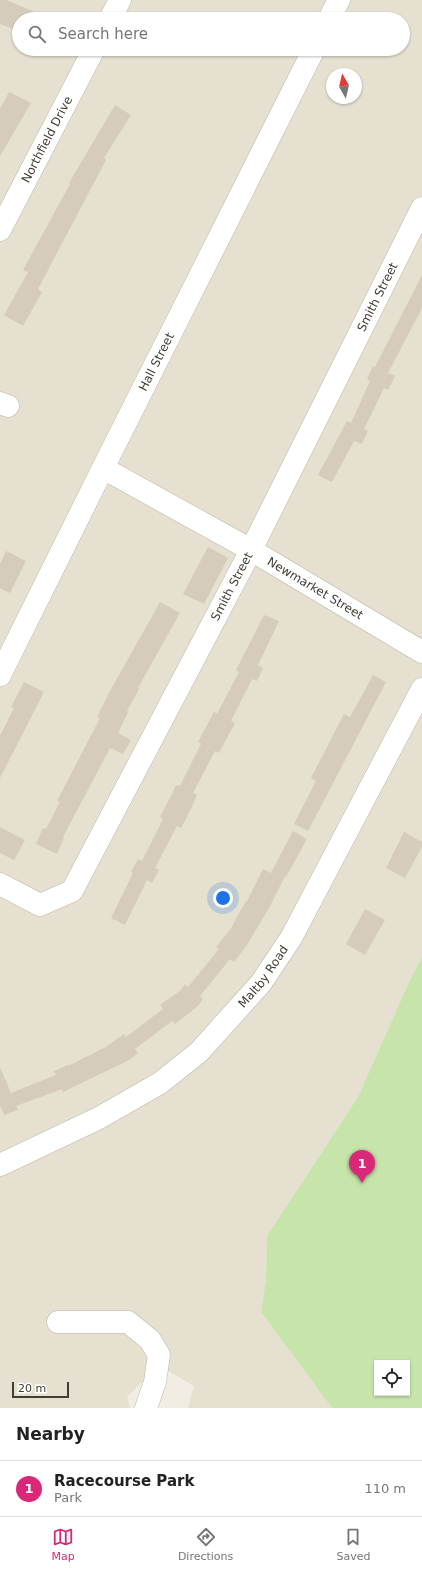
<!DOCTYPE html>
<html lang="en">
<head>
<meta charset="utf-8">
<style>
	body { margin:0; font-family:"DejaVu Sans",sans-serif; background:#f6f6f6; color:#222 }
	.controls { position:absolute; right:12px; bottom:12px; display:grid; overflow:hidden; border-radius:0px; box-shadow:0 1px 3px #0004 }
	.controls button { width:36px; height:36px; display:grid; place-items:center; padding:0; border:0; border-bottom:1px solid #e0e0e0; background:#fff; color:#222; font:20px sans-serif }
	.compass { position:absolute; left:326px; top:68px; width:36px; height:36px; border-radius:50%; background:#fff; box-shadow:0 1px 3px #0004; rotate:352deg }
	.scale { position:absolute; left:12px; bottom:10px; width:57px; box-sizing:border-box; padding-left:4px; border:2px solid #423d33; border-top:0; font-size:11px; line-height:14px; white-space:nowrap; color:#423d33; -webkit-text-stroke:3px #fff; paint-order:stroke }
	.you { position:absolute; left:223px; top:898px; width:14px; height:14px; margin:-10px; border:3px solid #fff; border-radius:50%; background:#1a73e8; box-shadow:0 0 0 6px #1a73e833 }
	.badge { display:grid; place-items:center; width:26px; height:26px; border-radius:50%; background:#db2777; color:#fff; font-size:13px; font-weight:700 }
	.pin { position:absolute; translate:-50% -33px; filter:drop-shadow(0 1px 2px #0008) }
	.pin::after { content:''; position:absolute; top:21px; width:14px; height:12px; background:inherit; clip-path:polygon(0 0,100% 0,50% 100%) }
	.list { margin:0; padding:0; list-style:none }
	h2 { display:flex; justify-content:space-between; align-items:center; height:52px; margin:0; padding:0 16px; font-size:17px }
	h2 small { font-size:13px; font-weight:400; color:#767676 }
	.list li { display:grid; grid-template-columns:26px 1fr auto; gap:12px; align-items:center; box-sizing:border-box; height:56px; padding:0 16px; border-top:1px solid #e0e0e0 }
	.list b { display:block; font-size:15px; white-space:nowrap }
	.list p { margin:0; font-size:13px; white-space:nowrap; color:#767676 }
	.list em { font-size:13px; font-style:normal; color:#767676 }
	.icon { flex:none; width:22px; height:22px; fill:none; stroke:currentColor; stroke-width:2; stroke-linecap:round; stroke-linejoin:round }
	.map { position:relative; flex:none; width:422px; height:1408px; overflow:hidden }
	.search { position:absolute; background:#fff; box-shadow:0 1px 3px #0004; left:12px; right:12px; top:12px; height:44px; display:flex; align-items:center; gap:10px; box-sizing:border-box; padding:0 14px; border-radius:22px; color:#767676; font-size:15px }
	.sheet { height:108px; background:#fff }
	nav { display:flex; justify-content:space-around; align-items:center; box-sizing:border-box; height:56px; border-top:1px solid #e0e0e0; background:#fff; font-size:11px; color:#767676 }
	nav a { display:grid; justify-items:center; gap:2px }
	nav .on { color:#db2777 }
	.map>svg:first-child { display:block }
	.residential { fill:#e5e0d0; fill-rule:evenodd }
	.green { fill:#c7e5ab; fill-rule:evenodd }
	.building { fill:#d5ccbb }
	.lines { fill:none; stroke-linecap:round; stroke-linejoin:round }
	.street-casing { stroke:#bfb8a8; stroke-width:23 }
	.street { stroke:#fff; stroke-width:22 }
	.labels { text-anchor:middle; stroke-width:4; stroke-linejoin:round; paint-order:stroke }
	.street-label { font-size:12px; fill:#423d33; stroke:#fff }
</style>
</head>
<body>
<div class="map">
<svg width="422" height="1408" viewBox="0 0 422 1408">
	<rect width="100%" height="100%" fill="#f1ede2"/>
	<path class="residential" d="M0,0h422v957l-12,23 -52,117 -91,139 -1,43 -5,33 71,96h-144l6,-22 -34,-20 -33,30 3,12h-130zM19,19h384v30h-384zM332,74h24v24h-24z"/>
	<path class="green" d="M422,957v451h-90l-71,-96 5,-33 1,-43 91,-139 52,-117zM377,1363h30v30h-30z"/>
	<path class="building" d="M0,0h6l46,19h-33l-3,11 -16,-6z
		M9,92l22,11 -31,53v-47z
		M115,105l16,10 -27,43 2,2 -68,129 4,3 -19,34 -19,-11 24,-43 -5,-2 47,-86 -1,-1z
		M422,275v33l-34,65 7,3 -7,14 -4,-2 -10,21 -10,20 4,2 -6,13 -8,-3 -22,41 -14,-7 29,-54 4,2 19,-42 -3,-2 6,-13 2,1z
		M208,547l20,11 -24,46 -21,-10z
		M6,551l20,10 -16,32 -10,-5v-24z
		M160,602l20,11 -42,75 1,1 -12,22 1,1 -10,21 13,7 -8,14 -13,-6 -47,89 1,1 -7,16 -21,-10 7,-16 3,1 14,-27 -3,-1 43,-83 -3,-1 13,-26z
		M264,615l15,6 -21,44 5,3 -6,13 -5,-2 -21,42 4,2 -7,13 -9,17 -4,-2 -22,42 4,2 -9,20 -7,13 -4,-2 -22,42 4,2 -7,13 -5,-3 -22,45 -14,-7 22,-45 -2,-1 7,-13 4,2 21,-42 -3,-2 10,-19 6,-13 4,1 21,-42 -3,-2 16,-30 3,2 22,-42 -3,-2z
		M373,675l13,7 -78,149 -14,-7 22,-43 -5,-3 33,-64 6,3z
		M24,682l20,10 -44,86v-42l14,-28 -3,-1z
		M0,827l25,13 -11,20 -14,-7z
		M293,831l14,8 -21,38 -1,-1 -16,32 -22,37 -13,17 -4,-3 -30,37 3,3 -6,8 -22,17 -3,-3 -37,28 3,4 -9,7 -66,32 -1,-3 -46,17 2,4 -14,5 -4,-10v-38l11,26 45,-18 -2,-4 14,-6v1l38,-19 18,-13 2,3 37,-28 -3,-4 21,-15 4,-6 3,3 31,-38 -3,-2 14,-17 16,-29h1l16,-32 8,4z
		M404,832l18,10v5l-17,31 -19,-10z
		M365,909l20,11 -20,35 -19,-11z"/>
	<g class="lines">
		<g class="street-casing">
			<g id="street">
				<path d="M110,19l10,-19"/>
				<path d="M329,19l10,-19"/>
				<path id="s1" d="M0,230l94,-181"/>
				<path d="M0,403l8,3"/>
				<path id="s2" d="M103,468l148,82 171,102"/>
				<path id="s3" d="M0,675l103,-207 211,-419"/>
				<path id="s4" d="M0,884l40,21 32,-14 179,-341 171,-342"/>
				<path id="s5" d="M0,1165l99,-47 61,-35 39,-31 62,-69 30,-45 131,-249"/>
				<path d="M58,1322h70l22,18 9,15 -4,27 -9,26"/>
			</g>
		</g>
		<use href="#street" class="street"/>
	</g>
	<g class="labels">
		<g class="street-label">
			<text dy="4" stroke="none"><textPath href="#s1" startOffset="102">Northfield Drive</textPath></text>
			<text dy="4" stroke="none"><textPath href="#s4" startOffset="748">Smith Street</textPath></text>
			<text dy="4" stroke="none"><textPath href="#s3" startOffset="350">Hall Street</textPath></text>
			<text dy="4" stroke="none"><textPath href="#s4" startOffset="424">Smith Street</textPath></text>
			<text dy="4" stroke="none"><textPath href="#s2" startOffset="244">Newmarket Street</textPath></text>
			<text dy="4" stroke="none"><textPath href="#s5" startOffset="329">Maltby Road</textPath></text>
		</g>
	</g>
</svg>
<div class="controls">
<button><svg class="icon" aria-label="locate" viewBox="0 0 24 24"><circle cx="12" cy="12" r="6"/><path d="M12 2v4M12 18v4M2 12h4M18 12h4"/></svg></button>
</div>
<svg class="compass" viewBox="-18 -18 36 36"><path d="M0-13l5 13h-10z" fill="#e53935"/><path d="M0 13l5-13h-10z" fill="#767676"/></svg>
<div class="scale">20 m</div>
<div class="you"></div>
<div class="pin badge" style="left:362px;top:1183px">1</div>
<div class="search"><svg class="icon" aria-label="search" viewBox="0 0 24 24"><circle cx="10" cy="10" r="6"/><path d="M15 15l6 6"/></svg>Search here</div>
</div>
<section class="sheet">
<h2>Nearby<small></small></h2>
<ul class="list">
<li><span class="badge">1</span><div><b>Racecourse Park</b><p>Park</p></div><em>110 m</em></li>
</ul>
</section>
<nav>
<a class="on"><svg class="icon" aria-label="map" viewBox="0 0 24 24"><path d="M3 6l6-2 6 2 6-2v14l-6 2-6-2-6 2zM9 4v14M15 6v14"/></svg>Map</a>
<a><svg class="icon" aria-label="directions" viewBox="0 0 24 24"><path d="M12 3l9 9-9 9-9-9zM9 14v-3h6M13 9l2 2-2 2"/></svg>Directions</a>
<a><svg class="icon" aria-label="saved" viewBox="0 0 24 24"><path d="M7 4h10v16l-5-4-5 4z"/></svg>Saved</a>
</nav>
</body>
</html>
